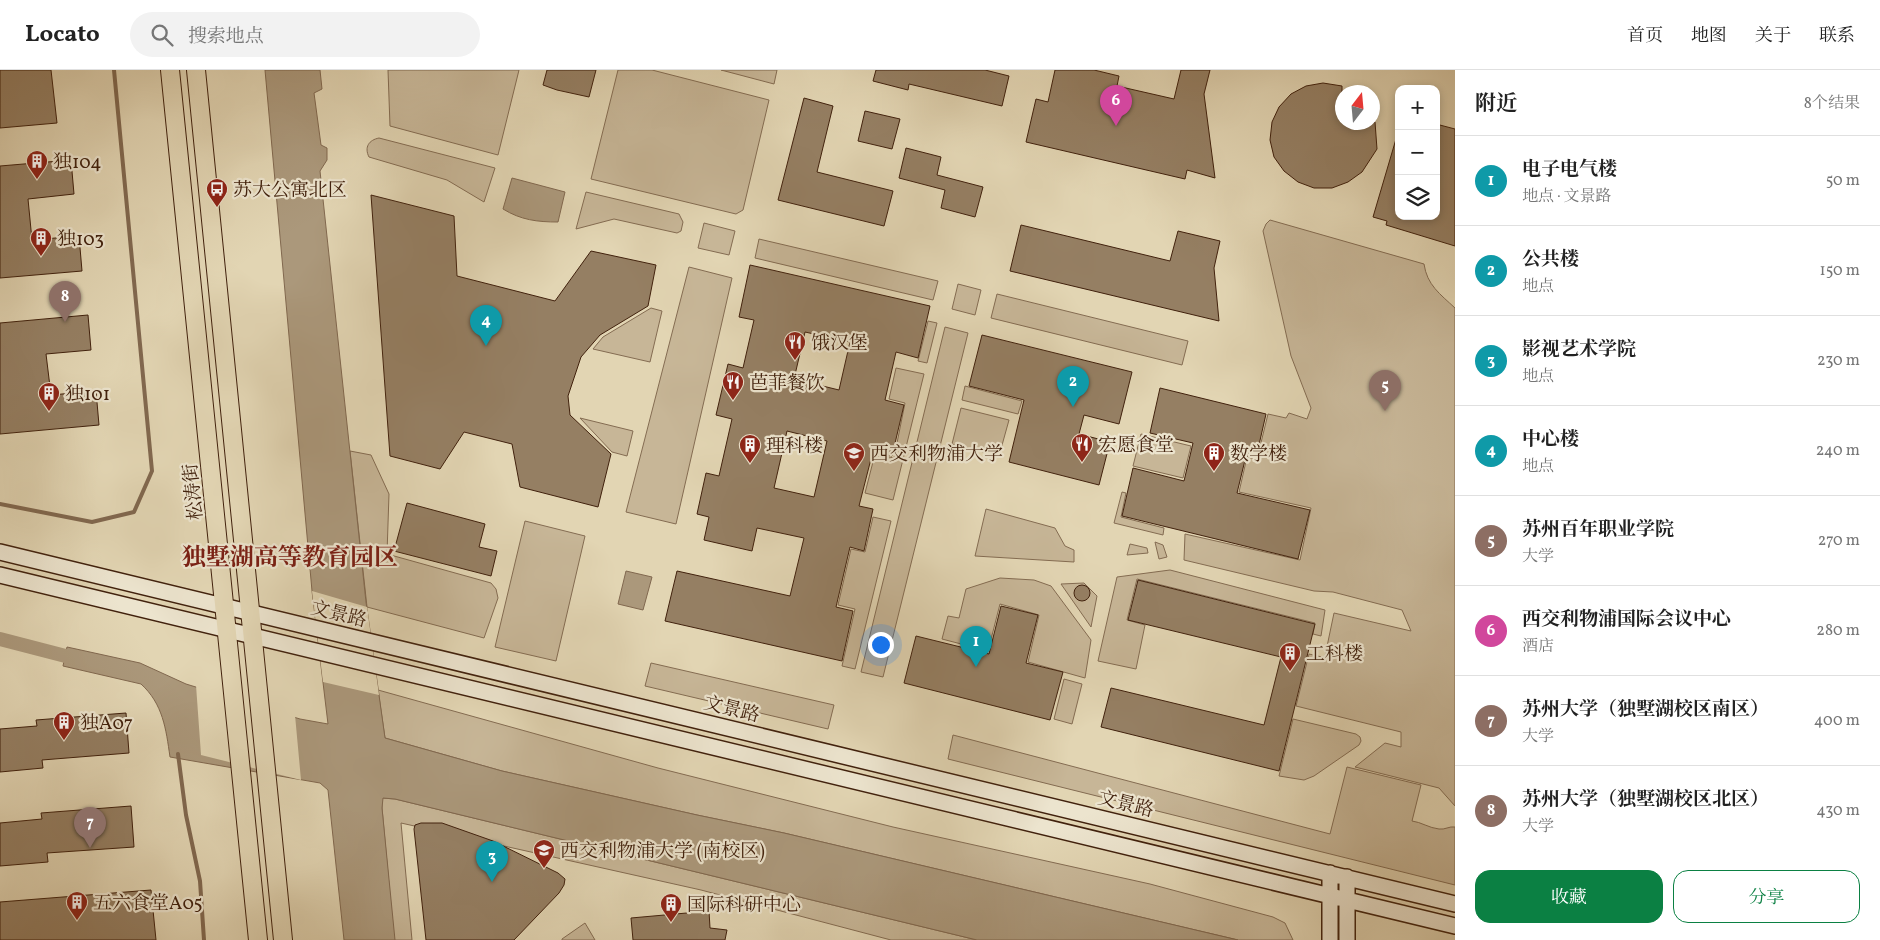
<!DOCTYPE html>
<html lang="zh">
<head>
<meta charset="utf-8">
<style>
	body { margin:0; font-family:Vollkorn,"Noto Serif SC",serif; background:#f2f2f2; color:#222 }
	.controls { position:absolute; right:15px; top:15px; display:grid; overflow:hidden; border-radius:10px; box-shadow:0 2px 8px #0003 }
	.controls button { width:45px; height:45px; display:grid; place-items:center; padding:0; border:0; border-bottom:1px solid #e0e0e0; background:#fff; color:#222; font:25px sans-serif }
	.compass { position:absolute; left:1335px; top:15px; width:45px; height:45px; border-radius:50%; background:#fff; box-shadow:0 2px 8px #0003; rotate:16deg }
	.you { position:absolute; left:880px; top:574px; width:18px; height:18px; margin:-12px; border:4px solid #fff; border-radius:50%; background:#1a73e8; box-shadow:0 0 0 8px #1a73e833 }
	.badge { display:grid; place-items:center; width:32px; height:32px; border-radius:50%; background:#0b8043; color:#fff; font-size:16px; font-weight:700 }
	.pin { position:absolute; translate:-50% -41px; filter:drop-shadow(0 1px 2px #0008) }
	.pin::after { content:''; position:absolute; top:26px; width:18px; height:15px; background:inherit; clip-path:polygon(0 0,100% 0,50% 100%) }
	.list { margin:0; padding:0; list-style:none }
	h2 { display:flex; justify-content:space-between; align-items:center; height:65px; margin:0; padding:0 20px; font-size:21px }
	h2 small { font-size:16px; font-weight:400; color:#767676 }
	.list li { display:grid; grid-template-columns:32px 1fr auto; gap:15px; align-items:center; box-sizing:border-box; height:90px; padding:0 20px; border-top:1px solid #e0e0e0 }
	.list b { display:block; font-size:19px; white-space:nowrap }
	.list p { margin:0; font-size:16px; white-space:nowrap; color:#767676 }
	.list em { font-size:16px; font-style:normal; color:#767676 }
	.actions { display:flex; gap:10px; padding:15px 20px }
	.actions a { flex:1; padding:11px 0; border:1px solid #0b8043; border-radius:15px; text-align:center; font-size:18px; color:#0b8043 }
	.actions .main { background:#0b8043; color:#fff }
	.icon { flex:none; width:28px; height:28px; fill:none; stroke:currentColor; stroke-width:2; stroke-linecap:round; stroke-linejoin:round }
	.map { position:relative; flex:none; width:1455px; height:870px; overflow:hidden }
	header { display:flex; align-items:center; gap:30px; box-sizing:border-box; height:70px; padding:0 25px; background:#fff; border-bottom:1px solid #e0e0e0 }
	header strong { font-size:24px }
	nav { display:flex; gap:28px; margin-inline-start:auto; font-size:18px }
	.search { width:350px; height:45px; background:#f2f2f2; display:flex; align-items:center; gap:12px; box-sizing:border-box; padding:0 18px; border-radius:28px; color:#767676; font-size:19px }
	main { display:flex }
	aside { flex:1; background:#fff }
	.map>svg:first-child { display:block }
	.green { fill:#c7b697; stroke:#846c52 }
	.water { fill:#ab987b; stroke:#81684f }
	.pier { fill:#e2d5b3 }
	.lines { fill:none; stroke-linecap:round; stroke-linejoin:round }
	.stream { stroke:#81684f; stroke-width:4 }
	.canal { stroke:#ab987b; stroke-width:14 }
	.building { fill:#957f63; stroke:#41210d; fill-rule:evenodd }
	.secondary-casing { stroke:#41210d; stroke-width:18 }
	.primary-casing { stroke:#41210d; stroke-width:20 }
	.secondary { stroke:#ece4ce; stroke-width:15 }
	.primary { stroke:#e2d5b3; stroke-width:18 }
	.labels { text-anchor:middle; stroke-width:4.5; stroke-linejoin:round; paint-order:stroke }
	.poi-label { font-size:19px; fill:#41210d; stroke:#ece4ce; text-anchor:start }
	.street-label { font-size:19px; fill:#41210d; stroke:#ece4ce }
	.district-label { font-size:24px; font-weight:bold; fill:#7a1f14; stroke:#ece4ce }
</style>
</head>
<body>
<header>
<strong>Locato</strong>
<div class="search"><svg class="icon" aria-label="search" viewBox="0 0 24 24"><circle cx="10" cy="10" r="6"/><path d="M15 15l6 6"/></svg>搜索地点</div>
<nav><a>首页</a><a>地图</a><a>关于</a><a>联系</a></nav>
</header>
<main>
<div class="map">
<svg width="1455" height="870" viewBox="0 0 1455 870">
	<rect width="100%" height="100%" fill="#e2d5b3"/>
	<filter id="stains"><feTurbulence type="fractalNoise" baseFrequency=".004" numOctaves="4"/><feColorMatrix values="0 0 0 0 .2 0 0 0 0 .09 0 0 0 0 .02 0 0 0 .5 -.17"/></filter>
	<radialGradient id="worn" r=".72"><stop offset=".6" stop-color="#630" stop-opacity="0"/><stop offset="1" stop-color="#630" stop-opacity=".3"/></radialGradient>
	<path class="green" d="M388,0h131l-21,85 -108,-29z
		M618,0h34l117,30 -26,110 -7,4 -145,-35z
		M721,0h56l-3,14z
		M379,68l116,30 -11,34 -37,-22 -78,-23c-5,-10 0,-17 10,-19z
		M586,122l93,22 4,8 -2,9 -4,2 -63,-14 -38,10z
		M1270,150l154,44c3,21 16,30 31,44v498l-16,-18 -84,-21 30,-24 16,4v-15l-105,-26 13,-52 13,3 3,-1 9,-43 77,18 -9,-21 -69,-18 -19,-1 -130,-31 1,-26 115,26 11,-52 -72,-16 8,-35 10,2 11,-45 18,4 3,-5 18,6 4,-11 -20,-52 -28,-125 3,-7z
		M704,153l31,8 -6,24 -31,-7z
		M759,169l179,42 -5,19 -178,-42z
		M689,197l43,11 -56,246 -50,-12z
		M958,214l23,6 -6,25 -23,-6z
		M997,224l191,47 -6,24 -191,-47z
		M651,238l11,3 -12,51 -57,-13 10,-12z
		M928,251l9,2 -10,40 -9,-2z
		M945,257l23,6 -85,344 -22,-5z
		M896,298l28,6 -31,126 -28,-7 10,-39 19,4 11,-55 -16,-4z
		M965,316l57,15 -4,13 -56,-14z
		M961,338l48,12 -10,36 -47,-12z
		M580,348l53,13 -6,25 -15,-4z
		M1141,364l50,12 -8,32 -50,-12z
		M350,381l21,4 18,39 -2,60 104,29 5,6 2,9 -14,40 -117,-31z
		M1122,422l4,1 -5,24 43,11 -1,7 -49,-12z
		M986,439l69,19 10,18 9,4v12l-99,-6z
		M873,447l18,4 -36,148 -13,-3 13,-57 -17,-4 13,-56 14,3z
		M525,451l60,15 -29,125 -61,-14z
		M1155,472l8,3 4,12 -8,2z
		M1130,474l17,4 1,5 -21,2z
		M1170,500l155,40 -4,26 -8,-2 2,-11 -178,-44 -10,41 18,5 -9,44 -38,-8 19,-84z
		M1000,508l34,2 17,6 40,54 -6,38 -57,-16 11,-47 -39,-11 -12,47 -46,-12 6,-23 11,2 7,-29z
		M1084,513l13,13 -6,31 -30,-43z
		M651,593l183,42 -6,24 -183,-43z
		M1064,609l18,5 -10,40 -18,-5z
		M378,620l280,78 235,59 257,57 123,33 12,6 8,17h-55l-454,-107 -87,-18 -195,-44 -117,-33z
		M1293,649l63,15 4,3 1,4 -2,4 -45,31 -10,4 -25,-4z
		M953,665l377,99 17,-67 74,18 -9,36c9,1 17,7 27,8 6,1 10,-3 16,-2v58l-507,-126z
		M382,728l13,1 582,141h-86l-190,-50 -300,-67 11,117h-18l-12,-132z
		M585,853l10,17h-33v-1z"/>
	<path class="water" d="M265,0h55l2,19 -8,4 7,52 6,3v12l-7,11 46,431 19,136 117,33 195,44 87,18 454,107h-261l-582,-141 -12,-1 -1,10 13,132h-51l-16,-150 -8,-7 -150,-26c-4,-28 -7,-53 -29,-73l-78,-18 4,-19 73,16 46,21 114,35 28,5 -16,-133z
		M512,108l53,14 -7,30c-21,0 -37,-2 -55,-13z
		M626,501l26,6 -9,33 -25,-6z"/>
	<path class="pier" d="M312,521l55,16 12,88 -56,-13z
		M196,615l99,30 6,65 -100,-25z"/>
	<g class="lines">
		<path class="stream" d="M0,434l92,18 42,-10 18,-41 -38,-401
			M178,684l8,61 14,66 4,59"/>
		<path class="canal" d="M0,569l81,21"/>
	</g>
	<path class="building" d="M0,0h51l6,53 -57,5z
		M547,0h49l-7,27 -32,-7 -14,-5z
		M876,0h109l24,6 -7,30 -93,-22 -1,6 -35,-9z
		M1055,0h39l25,6 -2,10 57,13 7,-29h29l-6,24 11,84 -28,-8 -2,9 -159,-37 10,-43 12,3z
		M1323,13l19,3v36h33l2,27 -15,23 -14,10 -16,6h-18l-16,-6 -14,-11 -10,-14 -4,-17 2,-18 7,-15 12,-13 15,-8z
		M804,28l29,8 -16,66 76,19 -9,35 -106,-26z
		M865,41l35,8 -8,30 -34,-8z
		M1436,54l19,5v117l-69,-21 1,-4 -14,-4 23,-78h3v77h37z
		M906,78l35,9 -4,18 46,12 -8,30 -34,-9 4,-18 -46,-12z
		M71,90l3,34 -46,5 4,41 47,-4 3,35 -82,7v-112z
		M371,125l83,21 3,60 98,25 36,-50 65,14 -8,41 -48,29 -19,22 -13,39 2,19 41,39 -13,53 -78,-20 -8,-43 -48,-12 -24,37 -50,-13z
		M1021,155l149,36 8,-30 42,10 -6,27 5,53 -209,-50z
		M750,195l180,41 -12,52 -22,-6 -11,48 19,5 -12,51 -19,-5 -14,55 14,3 -9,42 -14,-4 -14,60 17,4 -11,50 -177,-40 12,-50 113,25 14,-58 -47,-10 -5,23 -48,-11 5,-23 -12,-3 9,-41 13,3 13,-57 -16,-4 12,-51 15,4 11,-48 -15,-3zM805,262l45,10 -11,48 -45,-11zM787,361l40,10 -13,56 -40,-9z
		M88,245l3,35 -45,4 5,41 45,-4 3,34 -99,9v-111z
		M982,265l150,37 -13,52 -35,-9 -5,19 31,8 -11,43 -90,-23 15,-62 -55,-14z
		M1160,318l106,26 -10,44 -10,-2 -9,37 73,17 -12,49 -176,-43 11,-48 51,13 9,-38 -43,-10z
		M407,433l78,21 -6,23 18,4 -6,25 -97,-25z
		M1138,510l177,44 -36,147 -178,-44 10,-39 153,37 17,-68 -153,-37z
		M1074 523a8 8 0 1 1 16 0a8 8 0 1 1-16 0Z
		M1001,536l37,9 -12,48 37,9 -13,48 -146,-37 12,-47 73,18z
		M126,643l3,40 -87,7 1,8 -43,4v-43l37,-3 -1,-6z
		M131,736l3,41 -87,6 1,9 -48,4v-43l42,-4 -1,-6z
		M421,753h21l51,18 65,32 7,6 -1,6 -5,8 -45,47h-88l-12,-111 1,-4z
		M151,820l5,50h-156v-38z
		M709,841l1,17 17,2 -2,10h-92l-2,-22z"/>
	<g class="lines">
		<g class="secondary-casing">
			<path id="secondary" d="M0,482l1455,352
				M0,505l1455,351
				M1330,803v67
				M1347,870v-63"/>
		</g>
		<g class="primary-casing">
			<path id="primary" d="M170,0l88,870
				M196,0l87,870"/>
		</g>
		<use href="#secondary" class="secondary"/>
		<use href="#primary" class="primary"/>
	</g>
	<defs>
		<g id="building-pin" transform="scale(1.125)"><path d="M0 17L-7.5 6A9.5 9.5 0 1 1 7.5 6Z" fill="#8f2418" stroke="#ece4ce"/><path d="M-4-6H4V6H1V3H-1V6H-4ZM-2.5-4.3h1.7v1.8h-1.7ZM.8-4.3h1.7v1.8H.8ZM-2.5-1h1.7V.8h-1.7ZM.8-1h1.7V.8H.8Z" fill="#fff"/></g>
		<g id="bus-pin" transform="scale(1.125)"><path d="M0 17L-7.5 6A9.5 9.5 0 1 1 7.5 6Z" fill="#8f2418" stroke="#ece4ce"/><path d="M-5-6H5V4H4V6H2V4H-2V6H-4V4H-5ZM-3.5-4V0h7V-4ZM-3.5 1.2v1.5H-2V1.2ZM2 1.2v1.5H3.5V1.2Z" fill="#fff"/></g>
		<g id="restaurant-pin" transform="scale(1.125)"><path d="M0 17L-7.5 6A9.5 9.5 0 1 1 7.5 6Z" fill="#8f2418" stroke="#ece4ce"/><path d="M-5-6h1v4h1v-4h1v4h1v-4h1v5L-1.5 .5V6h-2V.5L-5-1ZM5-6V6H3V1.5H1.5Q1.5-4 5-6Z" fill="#fff"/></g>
		<g id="university-pin" transform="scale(1.125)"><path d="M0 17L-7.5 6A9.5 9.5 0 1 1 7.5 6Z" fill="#8f2418" stroke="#ece4ce"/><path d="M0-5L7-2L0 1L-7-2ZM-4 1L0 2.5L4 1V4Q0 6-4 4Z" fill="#fff"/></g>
	</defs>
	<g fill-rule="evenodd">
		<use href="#building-pin" x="37" y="91"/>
		<use href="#bus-pin" x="217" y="119"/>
		<use href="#building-pin" x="41" y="168"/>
		<use href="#restaurant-pin" x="795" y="272"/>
		<use href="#restaurant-pin" x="733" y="312"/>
		<use href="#building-pin" x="49" y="323"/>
		<use href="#restaurant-pin" x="1082" y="374"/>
		<use href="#building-pin" x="750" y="375"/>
		<use href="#university-pin" x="854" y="383"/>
		<use href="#building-pin" x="1214" y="383"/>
		<use href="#building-pin" x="1290" y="583"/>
		<use href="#building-pin" x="64" y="652"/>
		<use href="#university-pin" x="544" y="780"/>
		<use href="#building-pin" x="77" y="832"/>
		<use href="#building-pin" x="671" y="834"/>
	</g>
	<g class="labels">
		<g class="poi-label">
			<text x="53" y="98">独104</text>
			<text x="233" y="126">苏大公寓北区</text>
			<text x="57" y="175">独103</text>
			<text x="811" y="279">饿汉堡</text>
			<text x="749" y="319">芭菲餐饮</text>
			<text x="65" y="330">独101</text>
			<text x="1098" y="381">宏愿食堂</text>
			<text x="766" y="382">理科楼</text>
			<text x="870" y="390">西交利物浦大学</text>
			<text x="1230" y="390">数学楼</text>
			<text x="1306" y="590">工科楼</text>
			<text x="80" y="659">独A07</text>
			<text x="560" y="787">西交利物浦大学 (南校区)</text>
			<text x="93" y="839">五六食堂A05</text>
			<text x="687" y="841">国际科研中心</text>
		</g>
		<g class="street-label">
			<text transform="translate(192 422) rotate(-96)" y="7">松涛街</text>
			<text transform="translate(339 543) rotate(14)" y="7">文景路</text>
			<text transform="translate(732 638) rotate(14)" y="7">文景路</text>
			<text transform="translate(1126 733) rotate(14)" y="7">文景路</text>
		</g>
		<g class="district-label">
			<text x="290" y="495">独墅湖高等教育园区</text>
		</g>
	</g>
	<rect width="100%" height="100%" filter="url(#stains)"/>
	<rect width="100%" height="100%" fill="url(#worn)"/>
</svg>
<div class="controls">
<button>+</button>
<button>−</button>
<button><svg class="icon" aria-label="layers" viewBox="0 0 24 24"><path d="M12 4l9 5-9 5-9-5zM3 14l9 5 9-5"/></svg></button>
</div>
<svg class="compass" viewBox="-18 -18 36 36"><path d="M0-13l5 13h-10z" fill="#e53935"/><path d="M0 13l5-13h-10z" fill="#767676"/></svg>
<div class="you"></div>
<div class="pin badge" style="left:976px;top:597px;background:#0f9aa8">1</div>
<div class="pin badge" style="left:1073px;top:337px;background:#0f9aa8">2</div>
<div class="pin badge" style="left:492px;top:812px;background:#0f9aa8">3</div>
<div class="pin badge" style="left:486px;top:276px;background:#0f9aa8">4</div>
<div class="pin badge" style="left:1385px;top:341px;background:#8d6e63">5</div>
<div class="pin badge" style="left:1116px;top:56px;background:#d1479c">6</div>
<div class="pin badge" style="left:90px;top:778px;background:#8d6e63">7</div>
<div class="pin badge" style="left:65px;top:252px;background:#8d6e63">8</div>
</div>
<aside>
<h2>附近<small>8个结果</small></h2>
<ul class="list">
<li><span class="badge" style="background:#0f9aa8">1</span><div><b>电子电气楼</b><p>地点 · 文景路</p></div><em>50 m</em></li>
<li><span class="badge" style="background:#0f9aa8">2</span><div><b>公共楼</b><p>地点</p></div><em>150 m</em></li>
<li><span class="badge" style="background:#0f9aa8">3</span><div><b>影视艺术学院</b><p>地点</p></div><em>230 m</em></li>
<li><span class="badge" style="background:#0f9aa8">4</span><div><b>中心楼</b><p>地点</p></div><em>240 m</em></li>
<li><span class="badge" style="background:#8d6e63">5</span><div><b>苏州百年职业学院</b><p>大学</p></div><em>270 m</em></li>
<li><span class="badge" style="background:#d1479c">6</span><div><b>西交利物浦国际会议中心</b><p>酒店</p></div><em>280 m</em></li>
<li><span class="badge" style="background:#8d6e63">7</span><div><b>苏州大学（独墅湖校区南区）</b><p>大学</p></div><em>400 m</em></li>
<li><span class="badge" style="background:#8d6e63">8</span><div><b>苏州大学（独墅湖校区北区）</b><p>大学</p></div><em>430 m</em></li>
</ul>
<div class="actions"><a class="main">收藏</a><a>分享</a></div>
</aside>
</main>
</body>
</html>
